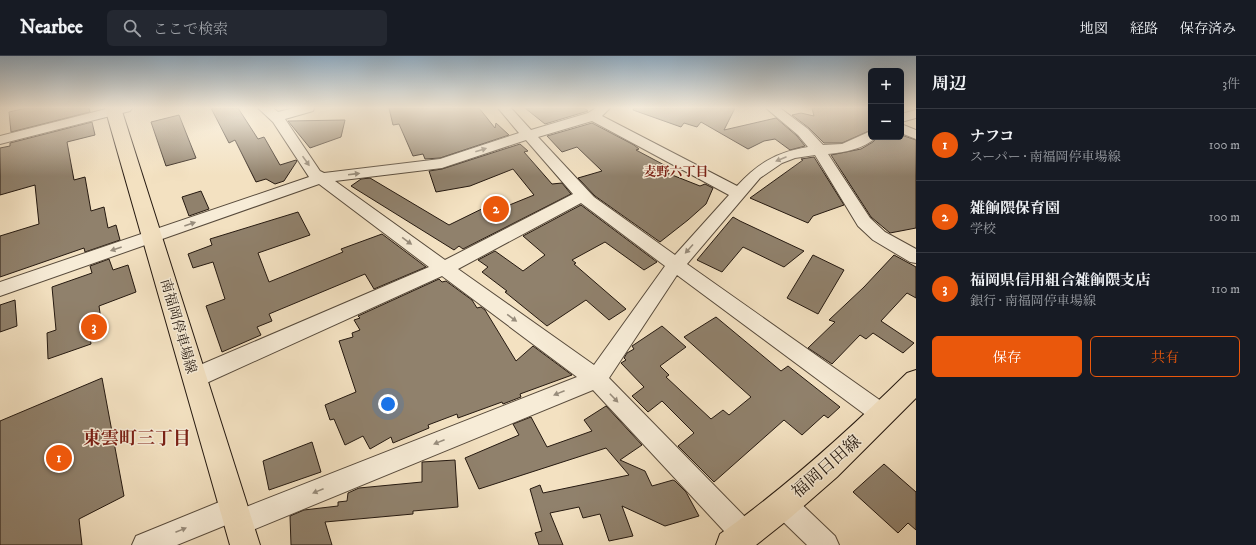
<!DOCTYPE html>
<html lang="ja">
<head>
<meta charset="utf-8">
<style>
	body { margin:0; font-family:"IM FELL DW Pica","Noto Serif JP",serif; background:#242831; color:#f1f3f6 }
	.controls { position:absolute; right:12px; top:12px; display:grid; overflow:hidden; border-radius:6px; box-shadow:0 4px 16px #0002 }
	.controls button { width:36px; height:36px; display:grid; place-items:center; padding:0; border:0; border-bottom:1px solid #363941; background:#171b24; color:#f1f3f6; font:20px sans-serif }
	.you { position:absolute; left:388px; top:348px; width:14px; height:14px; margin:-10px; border:3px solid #fff; border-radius:50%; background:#1a73e8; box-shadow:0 0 0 6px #1a73e833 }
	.badge { display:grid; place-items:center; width:26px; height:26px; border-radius:50%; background:#ea580c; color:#fff; font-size:13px; font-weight:700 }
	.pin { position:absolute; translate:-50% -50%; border:2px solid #fff; box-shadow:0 1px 4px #0006 }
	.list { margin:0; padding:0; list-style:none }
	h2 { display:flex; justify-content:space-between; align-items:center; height:52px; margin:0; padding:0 16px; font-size:17px }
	h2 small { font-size:13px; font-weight:400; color:#9ea1a6 }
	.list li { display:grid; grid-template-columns:26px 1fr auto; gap:12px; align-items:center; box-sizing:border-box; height:72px; padding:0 16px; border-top:1px solid #363941 }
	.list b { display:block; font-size:15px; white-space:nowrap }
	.list p { margin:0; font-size:13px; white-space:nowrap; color:#9ea1a6 }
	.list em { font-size:13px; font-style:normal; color:#9ea1a6 }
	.actions { display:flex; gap:8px; padding:12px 16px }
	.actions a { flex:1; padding:9px 0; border:1px solid #ea580c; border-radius:6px; text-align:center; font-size:14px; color:#ea580c }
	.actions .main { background:#ea580c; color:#fff }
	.icon { flex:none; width:22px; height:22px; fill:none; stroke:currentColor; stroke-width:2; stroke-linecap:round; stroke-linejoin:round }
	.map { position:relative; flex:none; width:916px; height:489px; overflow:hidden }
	header { display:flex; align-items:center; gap:24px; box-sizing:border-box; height:56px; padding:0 20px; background:#171b24; border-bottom:1px solid #363941 }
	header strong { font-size:19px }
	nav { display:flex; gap:22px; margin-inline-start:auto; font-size:14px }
	.search { width:280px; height:36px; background:#242831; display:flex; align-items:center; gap:10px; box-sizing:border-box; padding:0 14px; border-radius:6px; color:#9ea1a6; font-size:15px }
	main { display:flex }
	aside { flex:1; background:#171b24 }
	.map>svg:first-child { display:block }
	.building { fill:#90816c; stroke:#251910 }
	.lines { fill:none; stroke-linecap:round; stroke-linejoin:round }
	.minor-casing { stroke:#584b3c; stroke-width:2 }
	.major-casing { stroke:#251910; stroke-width:2 }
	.minor { fill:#f7ecd7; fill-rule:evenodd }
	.major { fill:#f3e1c1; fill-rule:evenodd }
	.oneway { fill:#988d7d }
	.labels { text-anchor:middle; stroke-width:3; stroke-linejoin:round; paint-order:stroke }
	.far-neighbourhood-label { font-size:13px; font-weight:bold; fill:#7a1f14; stroke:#f7ecd7 }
	.street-label { font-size:14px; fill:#251910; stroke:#f7ecd7 }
	.near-street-label { font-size:17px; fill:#251910; stroke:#f7ecd7 }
	.near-neighbourhood-label { font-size:18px; font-weight:bold; fill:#7a1f14; stroke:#f7ecd7 }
</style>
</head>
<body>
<header>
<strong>Nearbee</strong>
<div class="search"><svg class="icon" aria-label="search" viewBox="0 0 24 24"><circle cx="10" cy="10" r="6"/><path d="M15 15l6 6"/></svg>ここで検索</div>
<nav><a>地図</a><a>経路</a><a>保存済み</a></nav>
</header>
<main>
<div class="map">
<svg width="916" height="489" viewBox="0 0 916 489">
	<rect width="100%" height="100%" fill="#f3e1c1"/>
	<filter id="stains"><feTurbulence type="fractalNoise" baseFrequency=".005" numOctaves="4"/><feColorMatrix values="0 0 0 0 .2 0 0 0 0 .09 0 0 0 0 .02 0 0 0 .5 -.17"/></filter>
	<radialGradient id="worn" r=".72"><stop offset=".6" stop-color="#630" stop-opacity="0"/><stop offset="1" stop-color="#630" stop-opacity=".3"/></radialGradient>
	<path class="building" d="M27,52h62l1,4 -79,20 -2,-20z
		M211,52h27l20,31 6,-2 16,28 16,-5 1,1 -13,20 -9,3 -9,-5 -10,3 -21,-42 -6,3z
		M389,52h90l16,20 1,-5 13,12 -69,23 -15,1 -2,-5 -10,2 -14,-32 -6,1z
		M525,52h59l4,3 -43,13z
		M634,52h101l-11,22 52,-12 21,18 8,10 -15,4 -15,-11 -11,2 -16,8 -47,-27 -4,5 -13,-4 -3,4 -48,-17z
		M812,52h59v22l-29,13h-18l-15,-15 -17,-13 9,-2 13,3z
		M179,59l17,43 -30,8 -15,-44z
		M345,64l-4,17 -31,11 -22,-27z
		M92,66l3,13 -28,7 7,38 11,-3 6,34 13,-4 4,21 8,-3 4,15 -35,12 -1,-4 -84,29v-41l39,-12 -4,-39 -35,10v-47l10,-2v-3z
		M592,67l42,22 5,4 -3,1 32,17 -6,4 38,15 5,-2 8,4 -7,16 -18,16 -28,22 -65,-46 -17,-18 24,-7 -25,-24 -15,5 -15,-16z
		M901,79l15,5v88l-26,5 -19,-16 -40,-62 30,-6 12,-7 5,-5h23z
		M520,88l8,7 -4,1 28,32 10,-1 9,11 -108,55 -4,-3 -5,4 -103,-64 10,-7 9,-1 79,47 51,-25 7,6 27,-11 -21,-26 -43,17 -34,6 -7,-21 13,-2z
		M814,101l30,48 -31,11 -5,7 -58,-25 53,-38 -2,-1z
		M201,135l8,18 -20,7 -7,-19z
		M581,149l76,57 -13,8 -39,-28 -33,18 4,3 -2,1 52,45 -17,11 -23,-20 -39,26 -42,-34 2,-1 -25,-19 6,-5 -10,-7 17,-9 28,20 22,-16 -22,-19z
		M298,156l12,23 -52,18 11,29 74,-30 -2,-3 41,-15 44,33 -52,22 -9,-15 -96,40 3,7 -15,6 4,8 -39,17 -16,-46 19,-7 -12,-37 -20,6 -5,-14 24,-9 -2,-6z
		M733,161l7,4 64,30 -20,16 -41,-20 -21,25 -25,-12z
		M813,199l31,15 -26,44 -31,-16z
		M894,199l22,12v31l-9,-5 -26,28 33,22 -11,10 -30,-20 -7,6 -6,-4 -28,29 -24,-16 27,-26 -6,-2 35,-33z
		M109,203l4,11 15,-5 8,27 -37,14 4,27 -13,4 1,7 -43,15 -1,-26 9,-3 -4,-43 40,-14 -2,-7z
		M439,223l3,3 4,-1 26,19 5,8 4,-1 4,3 31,51 17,-15 39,29 -52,19 1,3 -18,7 -1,-2 -44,16 -1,-4 -29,11 1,3 -36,15 -2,-6 -21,12 -7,-13 -18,9 -11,-26 -4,1 -5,-15 31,-13 -17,-51 14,-4 -1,-4 8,-3 -6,-10 6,-2 -2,-2z
		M15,244l2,26 -17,6v-27z
		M716,261l65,54 7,-5 52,41 -12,11 -4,-3 -22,20 -18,-15 -70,62 -36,-36 16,-13 -32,-32 -14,11 -16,-16 12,-9 -23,-24 5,-3 -2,-2 3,-5 7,-4 -2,-3 30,-20 24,21 -26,19 9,9 -3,2 45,42 12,-9 6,5 22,-18 -67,-60z
		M102,322l22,118 -45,23 3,26h-82v-124z
		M606,350l36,39 -22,15 25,11 7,15 21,-6 2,1 11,11 13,24 -34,10 -43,-20 11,30 -24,5 -9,-27 -17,4 -4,-11 -29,6 13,32h-24l-4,-12 7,-2 -12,-42 10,-4 3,8 86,-18 -23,-27 -127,41 -14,-31 54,-23 -6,-11 18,-7 16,30 45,-16 -8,-11z
		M312,386l9,30 -52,18 -6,-29z
		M455,404l3,47 -45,4v3l-88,8 7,23h-41l-1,-29 14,-6 34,-4v-4l9,-1 1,-8 11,-5 63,-6v-20z
		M884,408l32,28v38l-8,-7 -10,10 -45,-41z"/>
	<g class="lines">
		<g class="minor-casing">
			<path id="minor" d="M110,52h22l-2,3 -130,33v-8z
				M258,52h15l5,4 16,-4h20l-1,3 -28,8 35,52 4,2 116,-14 79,-26 -21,-25h13l20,22 57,-17 8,-5h14l-8,8 135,70c21,-23 40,-34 71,-39l-10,-12 -32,-27h14l28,21 15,16 19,-1 29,-13v6h6c-14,12 -31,15 -49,17l42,64 15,14 31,17v14l-6,-1 -37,-22 -15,-14 -43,-71 -20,3 -13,5 -22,15 -73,86 204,144 3,7 -3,7 -8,3 -8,-3 -198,-147 -68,103 145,148 4,9 -4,9h-18l-143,-154 -355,146 -9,-4 -3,-7 -49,20h-45l4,-9 98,-40 9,4 3,7 331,-130 -135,-101 -240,109 -8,2 -8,-2 -3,-7 3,-7 243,-104 -110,-83 -319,112v-14l309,-105 -36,-55zM592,65l137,74 -54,60 -81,-58 -56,-60zM526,84l47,54 -128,66 -110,-79 107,-13zM581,147l84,63 -71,99 -136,-96z
				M916,54v8l-15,4v-8z
				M901,68l15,6v9l-15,-6z
				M783,435l9,4 43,41 4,9h-32l-33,-32 -4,-9 4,-9z"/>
		</g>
		<g class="major-casing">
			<path id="major" d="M105,52h16l139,437h-30z
				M916,314v28l-79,79 -47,41 -34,27h-40l4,-11c67,-48 128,-103 187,-161z"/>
		</g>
		<use href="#minor" class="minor"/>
		<use href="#major" class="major"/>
	</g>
	<defs><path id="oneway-solid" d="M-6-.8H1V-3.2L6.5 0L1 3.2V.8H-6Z"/></defs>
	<g class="oneway">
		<use href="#oneway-solid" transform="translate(481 94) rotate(-18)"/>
		<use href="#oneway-solid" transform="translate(781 103) rotate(157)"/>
		<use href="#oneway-solid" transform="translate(306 105) rotate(55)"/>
		<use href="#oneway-solid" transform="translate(354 118) rotate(-7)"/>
		<use href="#oneway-solid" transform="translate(190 168) rotate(-19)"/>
		<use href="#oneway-solid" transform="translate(407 185) rotate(36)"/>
		<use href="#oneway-solid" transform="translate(116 193) rotate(161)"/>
		<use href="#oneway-solid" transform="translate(689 193) rotate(132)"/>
		<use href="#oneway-solid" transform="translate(512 262) rotate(36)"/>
		<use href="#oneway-solid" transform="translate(559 337) rotate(158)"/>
		<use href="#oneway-solid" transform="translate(614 342) rotate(46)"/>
		<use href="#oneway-solid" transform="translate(439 386) rotate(158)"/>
		<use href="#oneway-solid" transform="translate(318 435) rotate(158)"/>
		<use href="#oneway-solid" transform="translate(181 474) rotate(-22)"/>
	</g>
	<linearGradient id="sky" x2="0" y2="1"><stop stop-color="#90abc0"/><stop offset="0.43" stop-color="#faf2e3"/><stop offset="1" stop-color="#faf2e3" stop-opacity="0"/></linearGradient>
	<rect width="916" height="120" fill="url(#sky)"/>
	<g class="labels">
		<g class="far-neighbourhood-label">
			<text x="676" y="120">麦野六丁目</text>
		</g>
		<g class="street-label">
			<text transform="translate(179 270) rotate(74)" y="5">南福岡停車場線</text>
		</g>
		<g class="near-street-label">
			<text transform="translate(826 410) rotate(-41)" y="6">福岡日田線</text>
		</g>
		<g class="near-neighbourhood-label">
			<text x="137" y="388">東雲町三丁目</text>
		</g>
	</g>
	<rect width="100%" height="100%" filter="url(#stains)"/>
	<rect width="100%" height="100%" fill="url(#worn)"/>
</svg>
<div class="controls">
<button>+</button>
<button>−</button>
</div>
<div class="you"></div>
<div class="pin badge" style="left:59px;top:402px">1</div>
<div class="pin badge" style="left:496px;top:153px">2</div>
<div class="pin badge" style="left:94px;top:271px">3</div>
</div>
<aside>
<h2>周辺<small>3件</small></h2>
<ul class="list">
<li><span class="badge">1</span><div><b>ナフコ</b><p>スーパー · 南福岡停車場線</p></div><em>100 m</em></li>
<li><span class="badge">2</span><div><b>雑餉隈保育園</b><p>学校</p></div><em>100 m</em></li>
<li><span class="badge">3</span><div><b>福岡県信用組合雑餉隈支店</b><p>銀行 · 南福岡停車場線</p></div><em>110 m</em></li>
</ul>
<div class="actions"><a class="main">保存</a><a>共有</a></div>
</aside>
</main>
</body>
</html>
